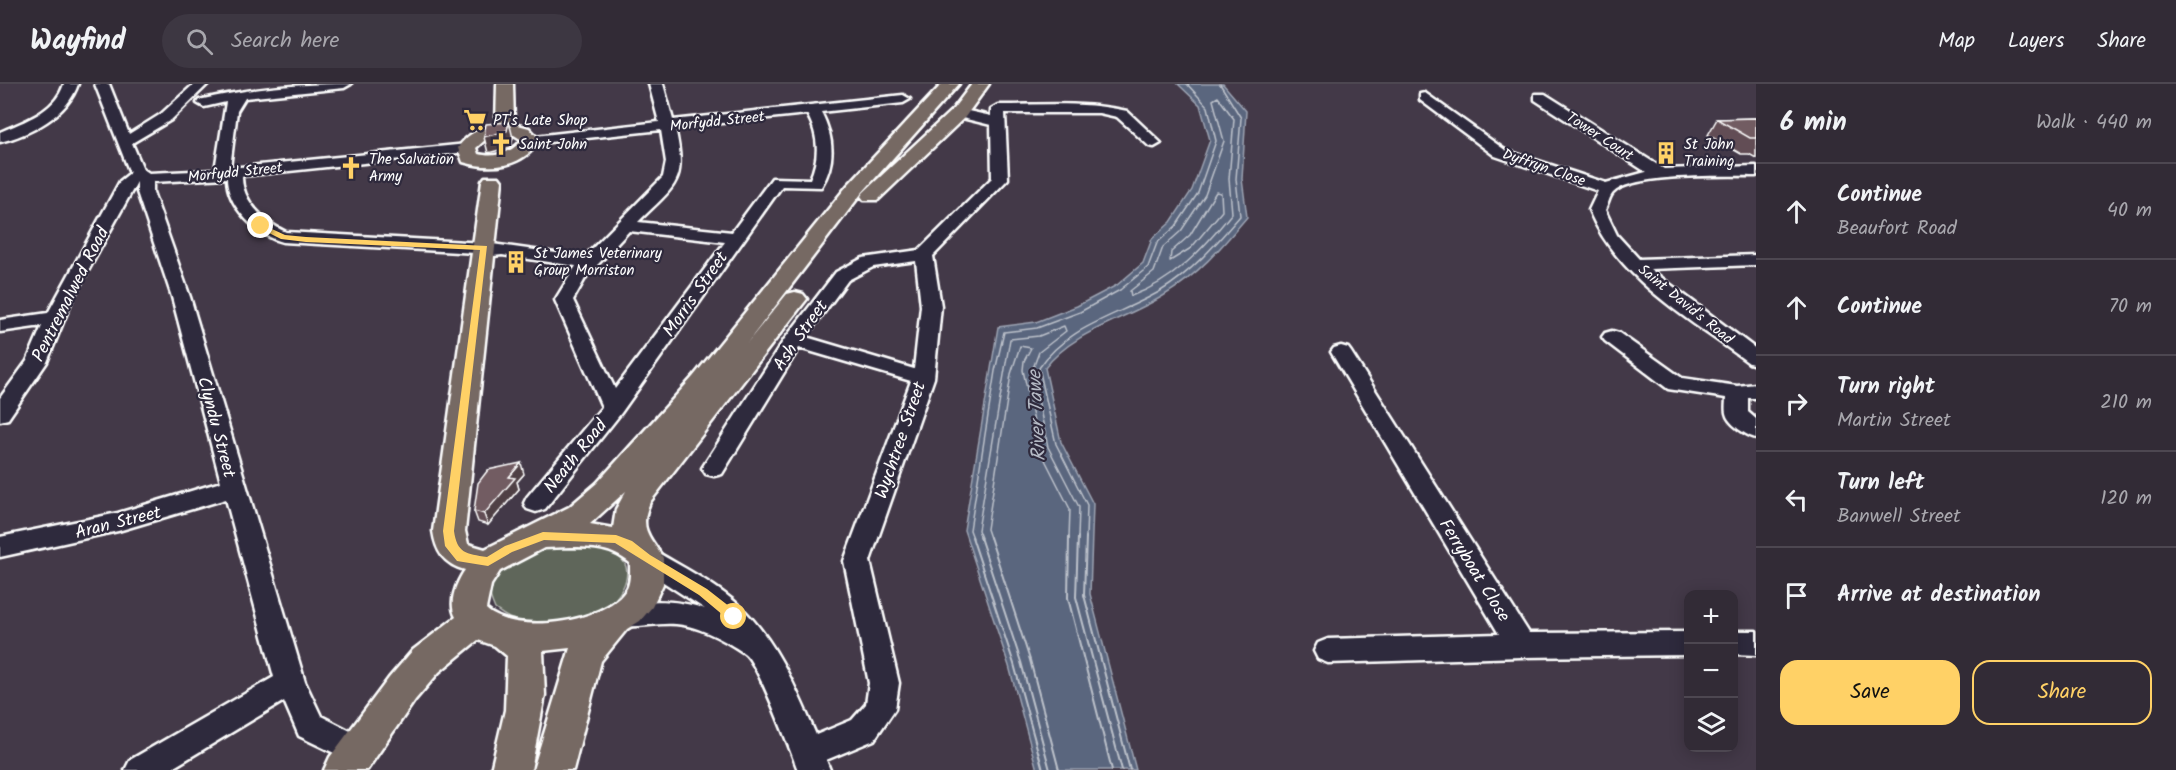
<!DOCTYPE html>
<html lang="en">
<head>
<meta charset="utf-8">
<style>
	body { margin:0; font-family:Kalam,sans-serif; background:#3d3742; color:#f1f3f6 }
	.controls { position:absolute; right:18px; bottom:18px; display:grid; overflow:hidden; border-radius:12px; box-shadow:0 3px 15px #0003 }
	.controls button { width:54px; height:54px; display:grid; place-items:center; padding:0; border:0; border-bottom:2px solid #4d4751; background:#322b36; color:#f1f3f6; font:30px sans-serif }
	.stop { position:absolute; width:18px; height:18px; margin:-14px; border:4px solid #ffd166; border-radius:50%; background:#fff }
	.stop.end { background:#ffd166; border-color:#fff; box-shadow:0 2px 6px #0008 }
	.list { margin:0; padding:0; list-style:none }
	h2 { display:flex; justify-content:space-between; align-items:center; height:78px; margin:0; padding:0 24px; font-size:26px }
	h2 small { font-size:20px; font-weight:400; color:#a8a7ad }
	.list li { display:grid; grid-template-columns:39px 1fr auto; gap:18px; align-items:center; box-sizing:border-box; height:96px; padding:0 24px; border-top:2px solid #4d4751 }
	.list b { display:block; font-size:22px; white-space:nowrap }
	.list p { margin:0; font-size:20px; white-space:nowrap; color:#a8a7ad }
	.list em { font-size:20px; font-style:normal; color:#a8a7ad }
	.actions { display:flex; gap:12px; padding:18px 24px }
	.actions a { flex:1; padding:14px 0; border:2px solid #ffd166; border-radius:18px; text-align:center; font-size:21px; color:#ffd166 }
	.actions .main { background:#ffd166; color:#111 }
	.icon { flex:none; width:33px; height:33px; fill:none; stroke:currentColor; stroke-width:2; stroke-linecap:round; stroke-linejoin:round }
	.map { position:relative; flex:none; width:1756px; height:686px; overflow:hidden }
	header { display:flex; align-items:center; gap:36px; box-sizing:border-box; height:84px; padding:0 30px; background:#322b36; border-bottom:2px solid #4d4751 }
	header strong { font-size:28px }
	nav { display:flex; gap:33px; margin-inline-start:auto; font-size:21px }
	.search { width:420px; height:54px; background:#3d3742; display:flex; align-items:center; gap:15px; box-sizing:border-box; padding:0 21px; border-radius:33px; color:#a8a7ad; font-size:22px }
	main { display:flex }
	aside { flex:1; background:#322b36 }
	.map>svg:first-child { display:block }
	.green { fill:#5f665a; stroke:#afb2ac; stroke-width:1.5 }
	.water { fill:#5a667e; stroke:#9ca3b2; stroke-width:1.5 }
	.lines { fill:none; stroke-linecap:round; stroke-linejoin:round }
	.shore-far1 { stroke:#bdc2cb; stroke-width:1.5 }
	.shore { stroke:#bdc2cb; stroke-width:2 }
	.minor-casing { stroke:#fff; stroke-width:5 }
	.major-casing { stroke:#fff; stroke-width:5 }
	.minor { fill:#2f2a3d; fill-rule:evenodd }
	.major { fill:#766964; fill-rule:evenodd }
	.wall { fill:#624e54; stroke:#fff; stroke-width:1.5 }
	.shaded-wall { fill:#504045; stroke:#fff; stroke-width:1.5 }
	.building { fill:#725b62; stroke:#fff; stroke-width:1.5 }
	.route { fill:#ffd166 }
	.labels { text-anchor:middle; stroke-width:4.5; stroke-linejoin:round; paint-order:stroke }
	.far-poi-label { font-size:15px; fill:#fff; stroke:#2f2a3d; text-anchor:start }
	.far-street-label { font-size:15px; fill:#fff; stroke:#2f2a3d }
	.street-label { font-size:18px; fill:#fff; stroke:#2f2a3d }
	.water-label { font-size:20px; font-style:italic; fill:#b5bac5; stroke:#2f2a3d }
</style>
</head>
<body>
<header>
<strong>Wayfind</strong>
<div class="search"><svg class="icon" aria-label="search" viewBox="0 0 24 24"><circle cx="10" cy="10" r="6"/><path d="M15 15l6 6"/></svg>Search here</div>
<nav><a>Map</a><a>Layers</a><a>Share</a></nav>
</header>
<main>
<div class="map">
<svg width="1756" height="686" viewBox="0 0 1756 686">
	<rect width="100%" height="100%" fill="#433948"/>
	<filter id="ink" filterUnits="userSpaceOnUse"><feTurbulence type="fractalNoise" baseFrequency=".0167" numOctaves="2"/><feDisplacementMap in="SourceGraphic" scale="12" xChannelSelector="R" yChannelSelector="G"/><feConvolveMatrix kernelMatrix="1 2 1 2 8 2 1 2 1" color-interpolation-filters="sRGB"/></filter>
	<g filter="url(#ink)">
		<path class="green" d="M550,464c16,0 36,-3 51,1 44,9 24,49 -4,65 -14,8 -66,9 -82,6 -7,-1 -14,-7 -20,-11 -2,-5 -6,-13 -5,-19 3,-27 39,-38 60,-42z"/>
		<path class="water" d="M1178,0h45l23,27 -4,68 5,38c-27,32 -49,58 -84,79 -39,24 -90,35 -118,72l16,74 32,62 -3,90 46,176h-99l-28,-104 -45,-136 34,-203 38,-5 41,-16 40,-21 26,-22 9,-24 19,-17 21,-32 18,-50 -10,-35z"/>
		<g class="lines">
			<path class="shore-far1" d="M1218,13l16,22 -5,60 3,34c-28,35 -58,68 -101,83l-1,-5 24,-19 9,-25 18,-16 24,-36 19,-54 -11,-41z
				M1216,108l5,1 1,18 -31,37 -21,13 1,-9 19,-17z
				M973,454l-3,-8 25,-159 9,-39 33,-4 43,-16 40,-22 28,-23 9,-24 19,-17 22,-33 18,-52 -8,-34 -21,-23
				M981,454l-3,-8 32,-191 29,-3 25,-10 2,5 -27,21 -7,19 16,76 31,60 -1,31
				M990,454l-3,-9 24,-155 9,-28 11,2 -7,13 -1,9 17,80 30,59 -1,29
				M1086,454l1,-33 -31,-61 -17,-76c28,-42 78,-52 120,-76 32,-19 57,-48 81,-76l-4,-37 5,-61 -21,-34"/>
			<path class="shore" d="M972,453l42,127 29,106
				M980,453l41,125 29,108
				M990,453l40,123 29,110
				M1069,453l-1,61 44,172
				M1078,453l-2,60 46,173
				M1086,453l-2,58 46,175"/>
			<g class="minor-casing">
				<path id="minor" d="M64,0h14c-10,31 -48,51 -78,58v-10c25,-11 55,-20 64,-48z
					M95,0h14l20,50 32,-20 33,-30h14l-37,36 -39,23 11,26 6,4 66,-3 11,-68 -22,5 -7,-4 2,-3c51,-12 100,-16 152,-16l-7,4 -99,10 -8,13 -7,57 237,-24 7,4 -7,4 -225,24c-1,25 24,47 44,56l199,11 99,14 79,-80 3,-15 -5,-32 -130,14 -5,-1 -2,-3 2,-3 133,-15 -10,-38h14l10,36 230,-25 7,4 -7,4 -82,9c13,25 15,51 0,75l-39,-1 -161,227 -76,96 -9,3 -9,-3 -3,-6 3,-6 75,-90 -47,-107 21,-34 -74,-11 -18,2 -8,-4 -193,-11c-26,-6 -56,-36 -56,-64l-74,4v10l37,105 115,385 16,34 47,24 5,10 -5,10 -11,4 -58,-28 -15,-35 -115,69h-44l5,-10 144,-83 -48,-178 -108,32 -118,26v-20l118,-24 103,-31 -49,-185 -35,-105v-10l-65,118 -25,62 -39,57 -8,2v-23l27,-37 15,-35 -42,6v-12l48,-7 72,-132 10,-8zM807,30c12,21 13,43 3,65l-38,-1 -40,54 -94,-10c37,-37 50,-39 37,-94zM629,147l96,11 -110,147 -42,-89 13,-23z
					M1425,9l80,57 101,33 40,-11 -111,-72v-6h10l119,75 92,-3v10c-29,0 -124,-3 -143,17 -4,4 -5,12 -8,17l12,25 22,24 117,-4v10l-106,4 106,80v16l-7,-2c-58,-43 -132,-84 -160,-153l9,-19 -103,-35 -75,-56v-6z
					M998,21c43,0 87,-4 129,6l34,32 -7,4 -5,-1 -32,-29 -18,-4h-94l3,66 -75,77 8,50 -7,72 -64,183 29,122 -4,26 -21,31 -48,20 4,10h-32c-8,-20 -40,-108 -54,-117 -19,-13 -45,-27 -68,-29 -21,-2 -44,6 -64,0l-4,-8 4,-8c30,-9 64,-9 93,1l-68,-44 -4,-7 4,-7 9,-3 9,3c27,16 55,30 79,50 40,34 62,87 82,134l36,-15 14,-16 3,-21 -25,-122 67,-180 -112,-33 -77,126 -8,2 -8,-2 -4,-6 82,-128 52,-68 27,-14 56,-8 73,-72 -1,-53 -37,-9 -2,-3 7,-4 32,7v-7zM916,177l5,45 -7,63 -108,-32 42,-57 25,-13z
					M1612,247l7,2 63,45 55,8 19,-2v14h-8v14l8,7v19c-9,-2 -28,-14 -30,-25 -1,-4 0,-11 0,-15l-58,-9 -63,-48 -3,-4 3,-4z
					M1341,262l7,2 3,4 178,281 159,-1v23l-167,2 -193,6 -10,-4 -4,-8 4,-8 10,-4 171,-5 -168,-282 3,-4z
					M1734,547h22v24l-22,-1z"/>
			</g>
			<g class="major-casing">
				<path id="major" d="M497,0h16l1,40 15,4 11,12c-17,27 -47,31 -77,22l-5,-14c10,-15 21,-19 38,-23zM499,51h15l8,5c-12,14 -27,18 -44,14l-2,-6 9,-8z
					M942,0h17l-98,110 -114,149 40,-49 8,-2 8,2 4,5 -4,5 -153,198c-12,28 0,34 13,56v26l-11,23 -12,14 -13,8 -26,32 -28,109h-40l37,-122 -27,3 2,44 -14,75h-40l14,-60 2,-54 -12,-10 -17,-6 -39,32 -24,28 -48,70h-43l6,-13 59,-79 24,-28 43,-33c-8,-14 0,-34 9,-47 -21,-6 -29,-18 -32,-39l49,-350 3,-4h14l3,4 -37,350 3,13 17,5 84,-42 28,-24 96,-106 154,-191zM626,407l-10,18 -3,19 -23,-4zM570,463c23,0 42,1 60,16 0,8 1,20 -4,27 -21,33 -112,46 -140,19l5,-24 9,-14 44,-23z
					M972,0h17l-24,33 -87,83h-14l-3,-4 3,-4 89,-83z"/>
			</g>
			<use href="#minor" class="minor"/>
			<use href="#major" class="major"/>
		</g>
		<path class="wall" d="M1756,34v40l-7,-4h-8l-33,-19 9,-16z
			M524,390l-7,8 2,7 -31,36 -10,-3 -4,-11z"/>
		<path class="shaded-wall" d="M509,38l4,16 -2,9 -23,6 -4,-16z
			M521,379l3,11 -7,8 2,7 -31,36 -4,-11 25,-37z"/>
		<path class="building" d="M1756,34v20h-6l-33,-19z
			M509,38l-2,9 -23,6 2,-13z
			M521,379l-12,14 6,1 -31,36 -10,-3 4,-28 10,-13z"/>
	</g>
	<path class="route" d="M261,140l24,11 21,2 181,9 -33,285c3,22 12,23 33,26l18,-11 38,-14 73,3 16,6 18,14 57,34 32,25v7h-9l-31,-26 -84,-52 -71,-3 -32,12 -24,14 -31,-5 -12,-15 -2,-15 37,-281 -174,-8 -25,-3 -22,-11z"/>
	<defs>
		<g id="supermarket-bare" transform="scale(1.8)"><path d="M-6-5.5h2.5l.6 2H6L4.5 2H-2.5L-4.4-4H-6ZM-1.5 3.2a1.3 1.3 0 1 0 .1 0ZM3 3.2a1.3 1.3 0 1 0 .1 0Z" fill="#ffd166" stroke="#2f2a3d" stroke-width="2.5" paint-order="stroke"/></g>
		<g id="church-bare" transform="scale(1.8)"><path d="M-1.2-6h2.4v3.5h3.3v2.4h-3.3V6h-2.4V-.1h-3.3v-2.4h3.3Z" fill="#ffd166" stroke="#2f2a3d" stroke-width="2.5" paint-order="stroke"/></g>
		<g id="building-bare" transform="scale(1.8)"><path d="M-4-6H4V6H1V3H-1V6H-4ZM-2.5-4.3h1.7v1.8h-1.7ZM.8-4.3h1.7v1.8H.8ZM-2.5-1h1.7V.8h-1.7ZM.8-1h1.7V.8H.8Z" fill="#ffd166" stroke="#2f2a3d" stroke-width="2.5" paint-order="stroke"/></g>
	</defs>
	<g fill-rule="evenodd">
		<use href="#supermarket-bare" x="475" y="36"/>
		<use href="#church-bare" x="501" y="60"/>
		<use href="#building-bare" x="1666" y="69"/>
		<use href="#church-bare" x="351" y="84"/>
		<use href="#building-bare" x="516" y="178"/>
	</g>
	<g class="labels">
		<g class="far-poi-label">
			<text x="493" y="41">PT's Late Shop</text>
			<text x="519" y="65">Saint John</text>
			<text x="1684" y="65">St John<tspan x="1684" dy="17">Training</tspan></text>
			<text x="369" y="80">The Salvation<tspan x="369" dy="17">Army</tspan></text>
			<text x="534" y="174">St James Veterinary<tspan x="534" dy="17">Group Morriston</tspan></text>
		</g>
		<g class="far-street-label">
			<text transform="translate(717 37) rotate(-6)" y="5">Morfydd Street</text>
			<text transform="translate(1600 52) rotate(33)" y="5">Tower Court</text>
			<text transform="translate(1544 83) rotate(19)" y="5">Dyffryn Close</text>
			<text transform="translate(235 88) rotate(-6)" y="5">Morfydd Street</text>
			<text transform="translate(1686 220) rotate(39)" y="5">Saint David's Road</text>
		</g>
		<g class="street-label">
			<text transform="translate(70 210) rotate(-63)" y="6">Pentremalwed Road</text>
			<text transform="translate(695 210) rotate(-55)" y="6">Morris Street</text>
			<text transform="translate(800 251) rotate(-55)" y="6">Ash Street</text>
			<text transform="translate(217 343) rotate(75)" y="6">Clyndu Street</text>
			<text transform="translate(900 356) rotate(-71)" y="6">Wychtree Street</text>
			<text transform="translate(575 372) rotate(-51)" y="6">Neath Road</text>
			<text transform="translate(118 438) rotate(-14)" y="6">Aran Street</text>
			<text transform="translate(1475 486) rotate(58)" y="6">Ferryboat Close</text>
		</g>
		<g class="water-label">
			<text transform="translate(1036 332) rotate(-93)" y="7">River Tawe</text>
		</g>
	</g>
</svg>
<div class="controls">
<button>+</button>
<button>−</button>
<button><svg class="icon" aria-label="layers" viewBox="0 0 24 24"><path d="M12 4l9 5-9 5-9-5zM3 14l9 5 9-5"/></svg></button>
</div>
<div class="stop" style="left:734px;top:533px"></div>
<div class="stop end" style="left:261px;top:142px"></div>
</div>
<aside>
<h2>6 min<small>Walk · 440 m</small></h2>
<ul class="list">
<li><svg class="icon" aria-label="ahead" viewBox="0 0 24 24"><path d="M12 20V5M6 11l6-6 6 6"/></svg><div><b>Continue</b><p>Beaufort Road</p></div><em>40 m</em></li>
<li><svg class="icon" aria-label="ahead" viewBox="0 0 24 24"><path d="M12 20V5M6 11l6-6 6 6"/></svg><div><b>Continue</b></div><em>70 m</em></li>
<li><svg class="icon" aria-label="right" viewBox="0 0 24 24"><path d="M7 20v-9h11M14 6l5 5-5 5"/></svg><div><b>Turn right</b><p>Martin Street</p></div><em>210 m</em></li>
<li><svg class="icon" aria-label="left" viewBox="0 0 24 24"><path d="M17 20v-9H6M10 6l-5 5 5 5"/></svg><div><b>Turn left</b><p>Banwell Street</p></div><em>120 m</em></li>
<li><svg class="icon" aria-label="arrive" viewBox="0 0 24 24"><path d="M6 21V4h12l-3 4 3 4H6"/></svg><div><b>Arrive at destination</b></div></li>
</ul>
<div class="actions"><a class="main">Save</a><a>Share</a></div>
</aside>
</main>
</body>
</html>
